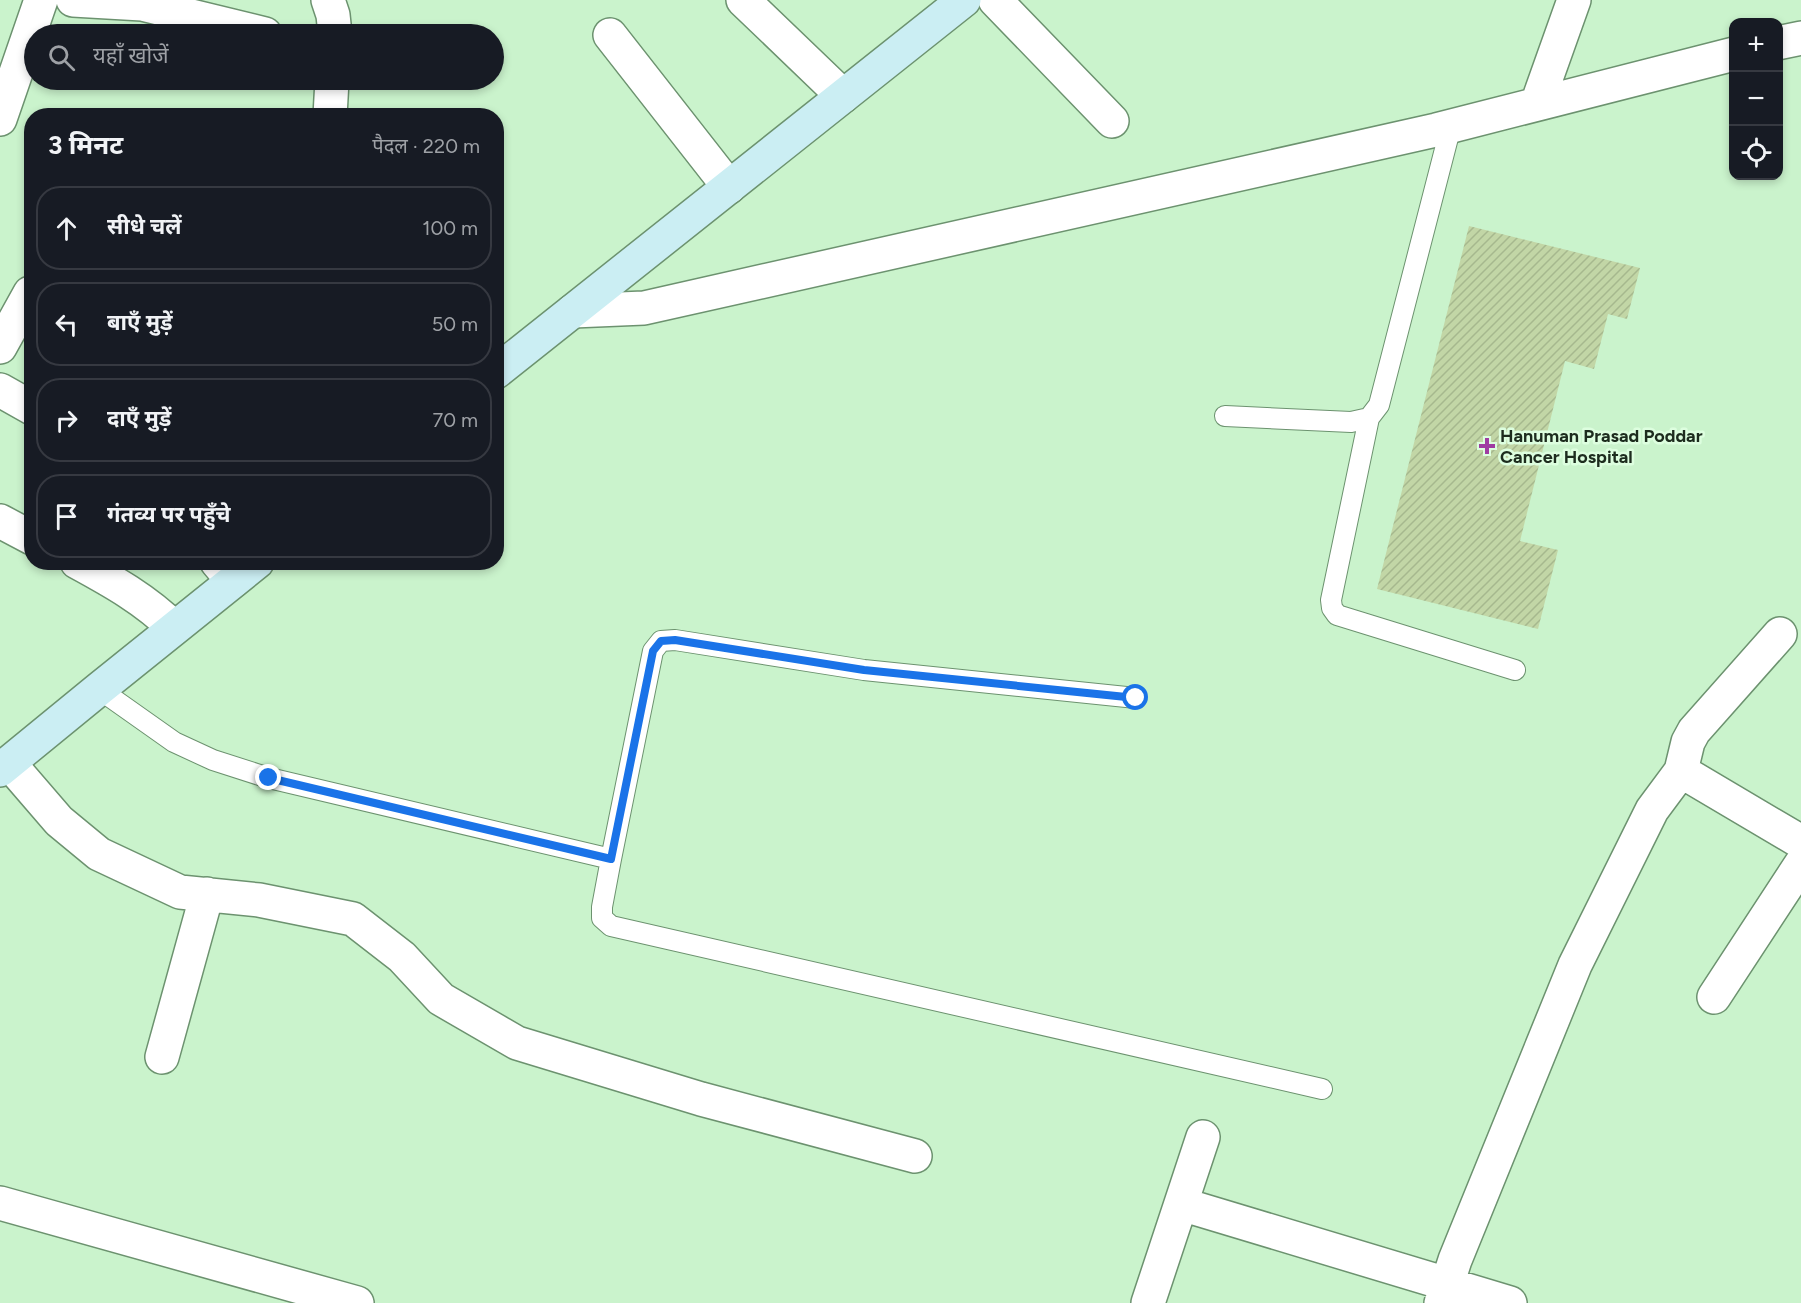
<!DOCTYPE html>
<html lang="hi">
<head>
<meta charset="utf-8">
<style>
	body { margin:0; font-family:Figtree,"Noto Sans Devanagari",sans-serif; background:#20242c; color:#f1f3f6 }
	.controls { position:absolute; right:18px; top:18px; display:grid; overflow:hidden; border-radius:12px; box-shadow:0 3px 9px #0003 }
	.controls button { width:54px; height:54px; display:grid; place-items:center; padding:0; border:0; border-bottom:2px solid #363941; background:#171b24; color:#f1f3f6; font:30px sans-serif }
	.stop { position:absolute; width:18px; height:18px; margin:-14px; border:4px solid #1a73e8; border-radius:50%; background:#fff }
	.stop.end { background:#1a73e8; border-color:#fff; box-shadow:0 2px 6px #0008 }
	.list { margin:0; padding:0; list-style:none }
	h2 { display:flex; justify-content:space-between; align-items:center; height:78px; margin:0; padding:0 24px; font-size:26px }
	h2 small { font-size:20px; font-weight:400; color:#9ea1a6 }
	.list li { display:grid; grid-template-columns:39px 1fr auto; gap:18px; align-items:center; box-sizing:border-box; height:84px; margin:0 12px 12px; padding:0 12px; border:2px solid #363941; border-radius:24px }
	.list b { display:block; font-size:22px; white-space:nowrap }
	.list em { font-size:20px; font-style:normal; color:#9ea1a6 }
	.icon { flex:none; width:33px; height:33px; fill:none; stroke:currentColor; stroke-width:2; stroke-linecap:round; stroke-linejoin:round }
	.map { position:relative; flex:none; width:1801px; height:1303px; overflow:hidden }
	.search { position:absolute; background:#171b24; box-shadow:0 3px 9px #0003; left:24px; top:24px; width:480px; height:66px; display:flex; align-items:center; gap:15px; box-sizing:border-box; padding:0 21px; border-radius:33px; color:#9ea1a6; font-size:22px }
	.panel { position:absolute; background:#171b24; box-shadow:0 3px 9px #0003; left:24px; top:108px; width:480px; height:462px; border-radius:24px }
	.map>svg:first-child { display:block }
	.building { fill:url(#building-hatch) }
	.lines { fill:none; stroke-linecap:round; stroke-linejoin:round }
	.service-casing { stroke:#6c926f; stroke-width:22 }
	.minor-casing { stroke:#6c926f; stroke-width:36 }
	.secondary-casing { stroke:#6c926f; stroke-width:36 }
	.service { stroke:#fff; stroke-width:20 }
	.minor { stroke:#fff; stroke-width:33 }
	.secondary { stroke:#cbeef3; stroke-width:33 }
	.route { stroke:#1a73e8; stroke-width:8 }
	.poi-dot { fill:#9f3ca2; stroke:#ddfedf; stroke-width:2 }
	.labels { text-anchor:middle; stroke-width:5; stroke-linejoin:round; paint-order:stroke }
	.poi-label { font-size:18px; font-weight:bold; fill:#1d2c1e; stroke:#ddfedf; text-anchor:start }
</style>
</head>
<body>
<div class="map">
<svg width="1801" height="1303" viewBox="0 0 1801 1303">
	<defs>
		<pattern id="building-hatch" width="6" height="6" patternUnits="userSpaceOnUse" patternTransform="scale(1.5)"><rect width="6" height="6" fill="#c2d6a6"/><path d="M-1 1l2-2M0 6l6-6M5 7l2-2" fill="none" stroke="#a6b88e"/></pattern>
	</defs>
	<rect width="100%" height="100%" fill="#caf3cc"/>
	<path class="building" d="M1469,226l171,42 -13,51 -19,-5 -14,55 -29,-8 -45,180 38,9 -20,79 -161,-40z"/>
	<g class="lines">
		<g class="service-casing">
			<path id="service" d="M1225,416l126,6 18,-4 10,-13 72,-279
				M1369,418l-38,182 1,8 5,7 178,55
				M99,689l75,53 39,18 56,18 342,81
				M1136,698l-272,-28 -189,-30 -14,1 -8,10 -42,208 -9,48v11l9,8 711,163"/>
		</g>
		<g class="minor-casing">
			<path id="minor" d="M73,0l69,4 123,30
				M328,0l5,15 2,19
				M743,0l100,96
				M995,0l117,121
				M610,35l119,152
				M1778,43l23,-5
				M1537,104l37,-104
				M330,116l2,-36
				M0,119l41,-119
				M573,311l71,-3 792,-178 298,-76
				M0,347l30,-54
				M0,390l32,18
				M0,521l32,17
				M77,562c35,19 69,38 97,66
				M217,562l16,19
				M9,763l50,58 40,33 81,38 79,8 94,19 49,38 39,42 76,44 184,56 214,57
				M1681,771l7,-29 6,-11 86,-97
				M1714,997l87,-133
				M162,1057l45,-163
				M0,1203l357,100
				M1181,1204l329,99
				M1148,1303l55,-166
				M1441,1303l14,-43 120,-295 77,-155 29,-39 120,71"/>
		</g>
		<g class="secondary-casing">
			<path id="secondary" d="M496,372l468,-372
				M0,770l99,-81 158,-127"/>
		</g>
		<use href="#service" class="service"/>
		<use href="#minor" class="minor"/>
		<use href="#secondary" class="secondary"/>
	</g>
	<g class="lines">
		<path class="route" d="M269,778l342,81 42,-208 8,-10 14,-1 189,30 272,28"/>
	</g>
	<path class="poi-dot" d="M1484 437h6v6h6v6h-6v6h-6v-6h-6v-6h6z"/>
	<g class="labels">
		<g class="poi-label">
			<text x="1500" y="442">Hanuman Prasad Poddar<tspan x="1500" dy="21">Cancer Hospital</tspan></text>
		</g>
	</g>
</svg>
<div class="controls">
<button>+</button>
<button>−</button>
<button><svg class="icon" aria-label="locate" viewBox="0 0 24 24"><circle cx="12" cy="12" r="6"/><path d="M12 2v4M12 18v4M2 12h4M18 12h4"/></svg></button>
</div>
<div class="stop" style="left:1136px;top:698px"></div>
<div class="stop end" style="left:269px;top:778px"></div>
<div class="search"><svg class="icon" aria-label="search" viewBox="0 0 24 24"><circle cx="10" cy="10" r="6"/><path d="M15 15l6 6"/></svg>यहाँ खोजें</div>
<section class="panel">
<h2>3 मिनट<small>पैदल · 220 m</small></h2>
<ul class="list">
<li><svg class="icon" aria-label="ahead" viewBox="0 0 24 24"><path d="M12 20V5M6 11l6-6 6 6"/></svg><div><b>सीधे चलें</b></div><em>100 m</em></li>
<li><svg class="icon" aria-label="left" viewBox="0 0 24 24"><path d="M17 20v-9H6M10 6l-5 5 5 5"/></svg><div><b>बाएँ मुड़ें</b></div><em>50 m</em></li>
<li><svg class="icon" aria-label="right" viewBox="0 0 24 24"><path d="M7 20v-9h11M14 6l5 5-5 5"/></svg><div><b>दाएँ मुड़ें</b></div><em>70 m</em></li>
<li><svg class="icon" aria-label="arrive" viewBox="0 0 24 24"><path d="M6 21V4h12l-3 4 3 4H6"/></svg><div><b>गंतव्य पर पहुँचे</b></div></li>
</ul>
</section>
</div>
</body>
</html>
